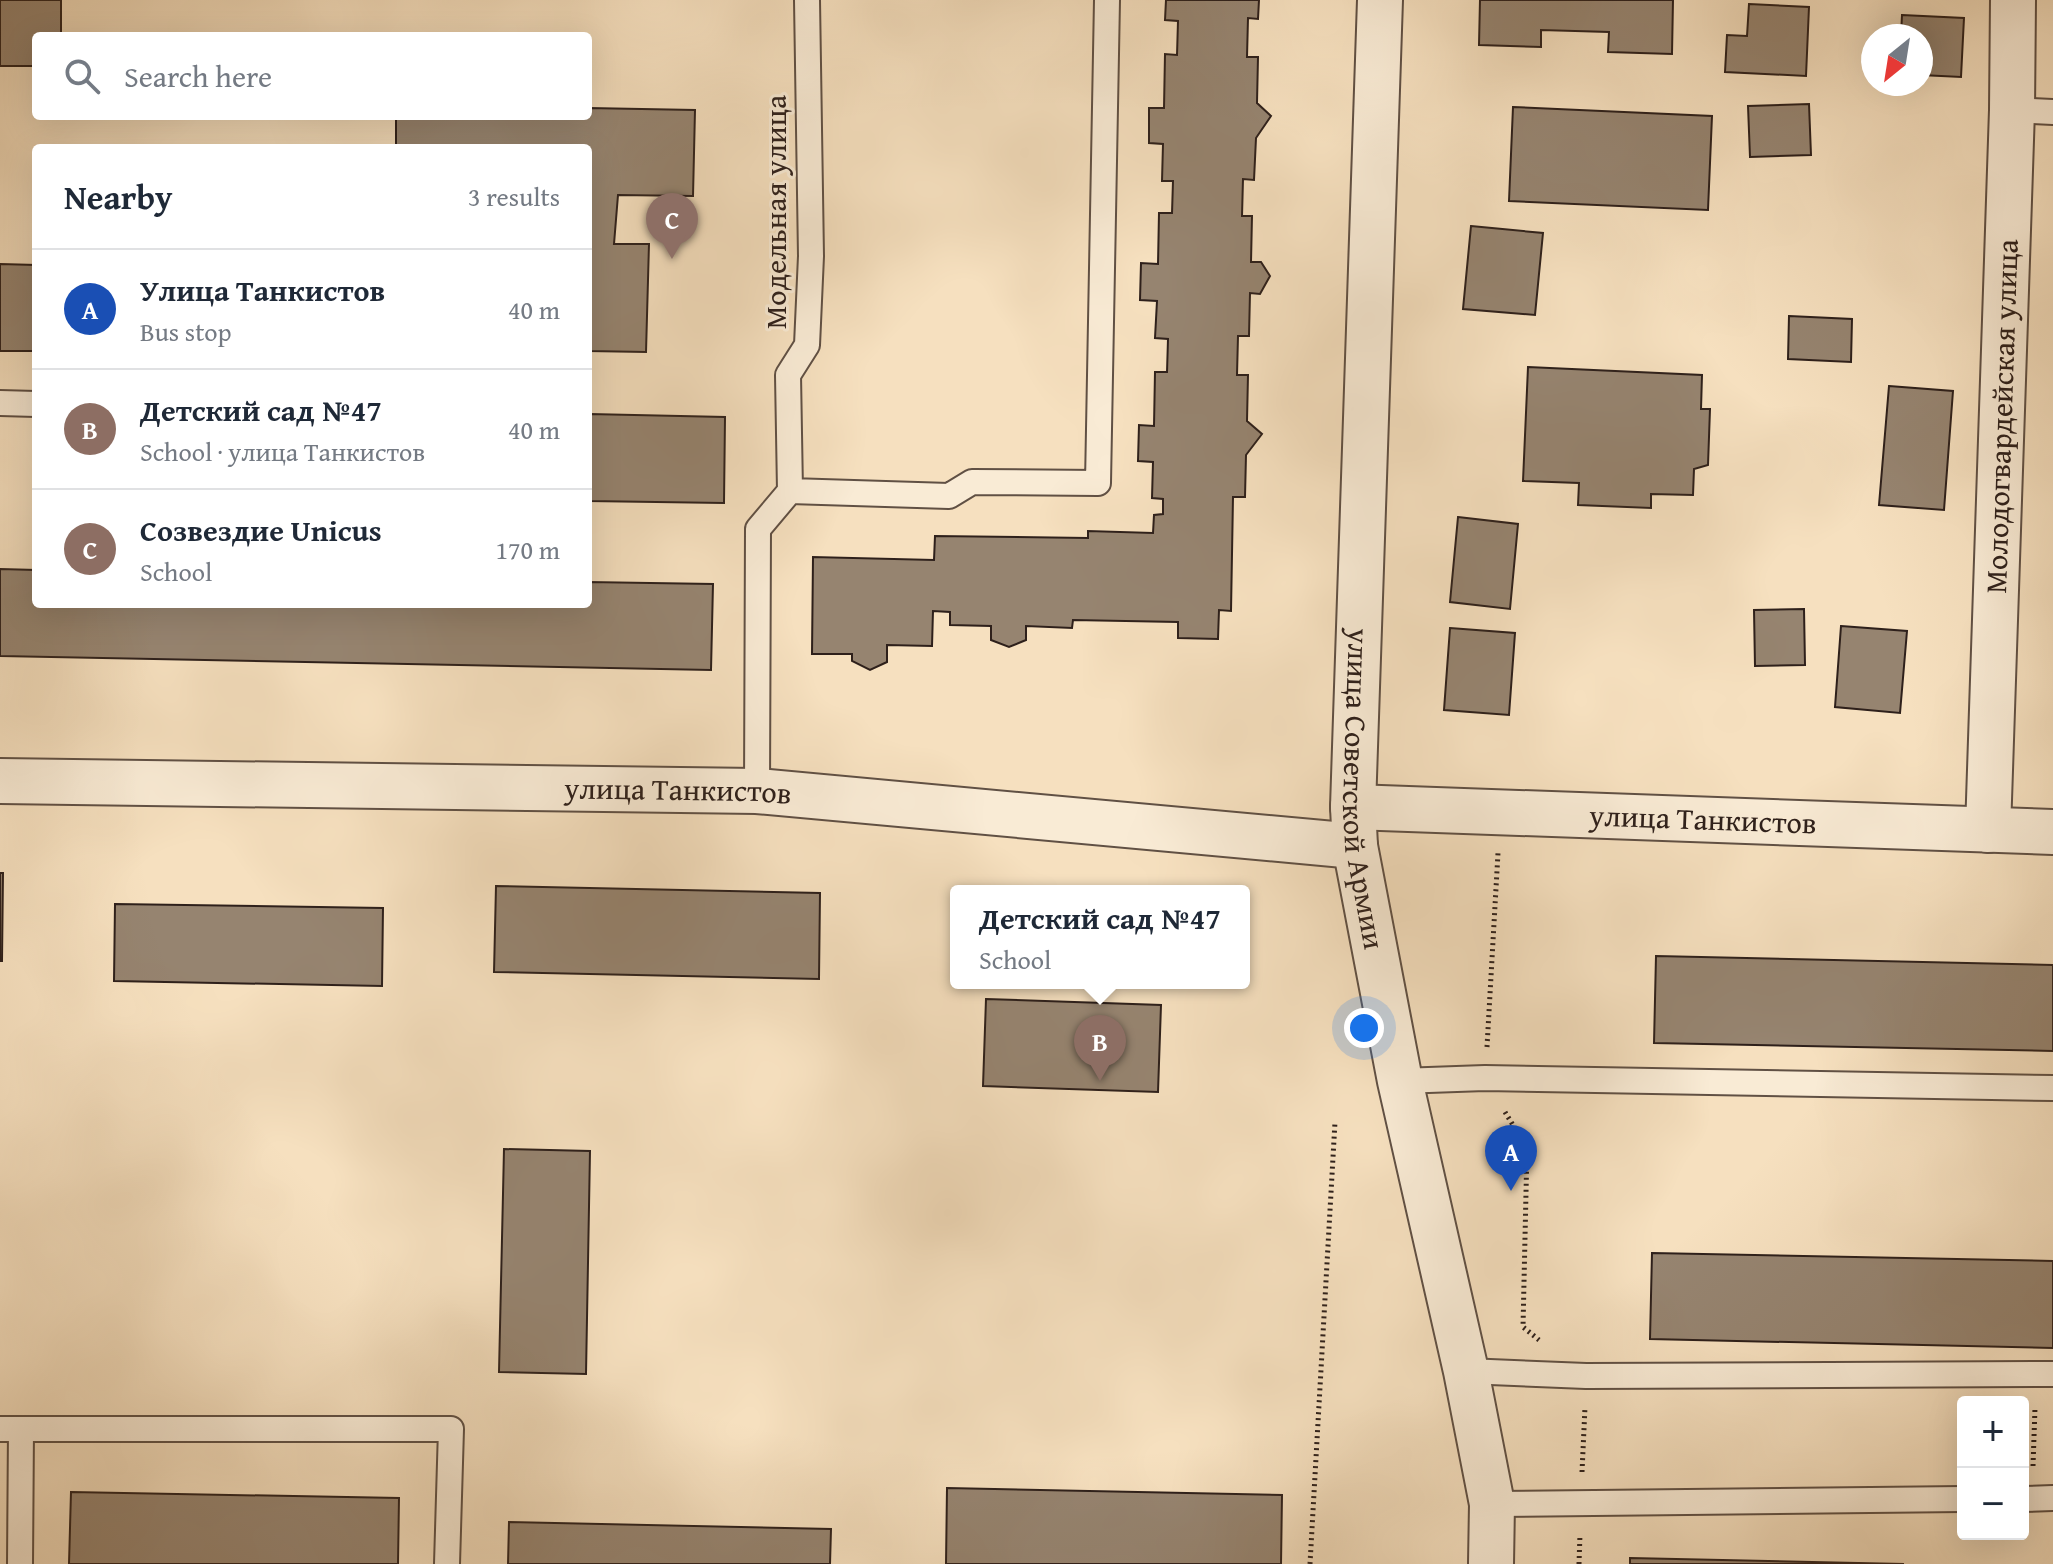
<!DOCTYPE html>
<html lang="en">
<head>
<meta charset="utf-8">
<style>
	body { margin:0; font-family:"Gentium Book Plus",serif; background:#f6f6f7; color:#1f2937 }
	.controls { position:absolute; right:24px; bottom:24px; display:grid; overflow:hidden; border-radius:8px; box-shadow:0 8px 32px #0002 }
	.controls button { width:72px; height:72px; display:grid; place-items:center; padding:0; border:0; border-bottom:2px solid #e0e1e3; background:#fff; color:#1f2937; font:40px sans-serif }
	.compass { position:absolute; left:1861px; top:24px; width:72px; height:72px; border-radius:50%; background:#fff; box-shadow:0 8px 32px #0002; rotate:210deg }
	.you { position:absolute; left:1364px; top:1028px; width:28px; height:28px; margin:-20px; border:6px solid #fff; border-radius:50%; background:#1a73e8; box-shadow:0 0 0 12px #1a73e833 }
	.badge { display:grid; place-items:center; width:52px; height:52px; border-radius:50%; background:#1a73e8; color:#fff; font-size:26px; font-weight:700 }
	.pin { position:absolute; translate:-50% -66px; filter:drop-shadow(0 2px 4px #0008) }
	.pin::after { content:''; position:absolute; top:42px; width:28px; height:24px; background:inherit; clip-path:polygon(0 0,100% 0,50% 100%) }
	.popup { position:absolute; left:950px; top:885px; width:300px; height:104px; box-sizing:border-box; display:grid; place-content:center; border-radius:8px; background:#fff; filter:drop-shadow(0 2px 6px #0005); font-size:26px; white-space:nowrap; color:#747a83 }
	.popup b { font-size:30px; color:#1f2937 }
	.popup::after { content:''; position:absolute; left:50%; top:100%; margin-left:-16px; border:16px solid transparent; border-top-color:#fff }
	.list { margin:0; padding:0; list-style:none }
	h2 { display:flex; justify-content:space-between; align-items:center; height:104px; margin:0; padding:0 32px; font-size:34px }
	h2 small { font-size:26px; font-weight:400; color:#747a83 }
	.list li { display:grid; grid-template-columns:52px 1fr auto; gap:24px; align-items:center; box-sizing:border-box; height:120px; padding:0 32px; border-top:2px solid #e0e1e3 }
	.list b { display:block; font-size:30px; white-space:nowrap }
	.list p { margin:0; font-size:26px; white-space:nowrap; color:#747a83 }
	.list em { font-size:26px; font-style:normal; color:#747a83 }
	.icon { flex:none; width:44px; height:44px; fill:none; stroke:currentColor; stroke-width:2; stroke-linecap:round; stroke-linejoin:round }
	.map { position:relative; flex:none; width:2053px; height:1564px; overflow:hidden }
	.search { position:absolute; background:#fff; box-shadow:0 8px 32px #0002; left:32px; top:32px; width:560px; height:88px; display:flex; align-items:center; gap:20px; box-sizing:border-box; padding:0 28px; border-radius:8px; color:#747a83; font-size:30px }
	.panel { position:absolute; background:#fff; box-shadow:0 8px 32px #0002; left:32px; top:144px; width:560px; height:464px; border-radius:8px }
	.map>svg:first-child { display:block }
	.building { fill:#968470; stroke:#2e201b; stroke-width:2 }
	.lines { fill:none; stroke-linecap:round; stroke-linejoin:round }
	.service-casing { stroke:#605044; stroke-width:28 }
	.minor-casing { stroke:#605044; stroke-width:48 }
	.tertiary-casing { stroke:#605044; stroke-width:48 }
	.path { stroke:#2e201b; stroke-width:5; stroke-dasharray:2 4; stroke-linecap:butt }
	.service { stroke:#f9ebd5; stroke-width:24 }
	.minor { stroke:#f9ebd5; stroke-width:44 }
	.tertiary { stroke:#f9ebd5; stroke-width:44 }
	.labels { text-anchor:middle; stroke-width:6; stroke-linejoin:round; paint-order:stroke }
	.street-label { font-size:30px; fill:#2e201b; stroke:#f9ebd5 }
</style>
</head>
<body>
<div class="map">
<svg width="2053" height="1564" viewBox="0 0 2053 1564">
	<rect width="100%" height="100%" fill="#f6e0bf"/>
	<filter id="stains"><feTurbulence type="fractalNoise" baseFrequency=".0025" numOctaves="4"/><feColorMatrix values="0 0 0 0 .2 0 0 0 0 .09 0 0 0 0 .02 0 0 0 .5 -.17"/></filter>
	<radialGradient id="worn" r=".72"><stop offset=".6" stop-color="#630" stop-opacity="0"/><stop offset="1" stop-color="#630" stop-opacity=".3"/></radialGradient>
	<path class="building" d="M0,0h61v36h-25v30h-36z
		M1166,0h93l-1,19 -10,-1 -1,39h11l-1,46 14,13 -15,22 -2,42 -11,-1 -1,37h10l-1,46h10l9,14 -10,18 -10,-1 -1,43h-11l-1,39h11l-1,46 15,13 -16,21 -1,42h-12l-2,114 -12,-1 -1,29 -40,-1v-16l-105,-2 -1,8 -46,-2v14l-17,7 -18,-7v-14l-41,-1v-13l-17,-1 -1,35 -45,-1v17l-17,8 -18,-9v-7h-40l1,-97 121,3 1,-24 153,2v-7l65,2 1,-18 9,-1v-15l-11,-1 1,-36 -15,-1 1,-36 15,1 1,-54h12l1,-33 -13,-1 2,-37 -17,-1 1,-37 17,1 1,-51h13l1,-32h-11l1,-37 -14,-1v-35h15l1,-54 12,1 1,-34 -13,-1z
		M1480,0h193l-1,54 -64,-2 1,-20 -68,-2v17l-62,-2z
		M1749,4l60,3 -3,69 -81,-4 2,-37 20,1z
		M1902,15l62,3 -3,59 -40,-2v-39h-20z
		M1809,104l2,51 -61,2 -2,-51z
		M1513,107l199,9 -4,94 -199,-9z
		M588,108l107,2 -2,86 -75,-1 -4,49h35l-3,108 -58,-1v-203h-192v-32h192z
		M1471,226l72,7 -8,82 -72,-6z
		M0,264l36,1v86h-36z
		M1789,316l63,3 -1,43 -63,-3z
		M1528,367l174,8 -1,34h9l-2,56 -14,4 -1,26 -42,-1v14l-73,-3 1,-22 -56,-2z
		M1889,386l64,5 -9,119 -65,-5z
		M589,414l136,3 -1,86 -136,-2z
		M1458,517l60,7 -8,85 -60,-7z
		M0,569l36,1v34h552v-22l125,2 -2,86 -711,-14z
		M1804,609l1,56 -50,1 -1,-56z
		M1841,626l66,5 -7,82 -65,-6z
		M1450,628l65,5 -6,82 -65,-5z
		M0,873h3l-1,88h-2z
		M496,886l324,7 -1,86 -325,-7z
		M115,904l268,4 -1,78 -268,-5z
		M1656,956l397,9v86l-399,-8z
		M986,999l175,6 -3,87 -175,-6z
		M504,1149l86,2 -4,223 -87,-2z
		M1652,1253l401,8v87l-403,-9z
		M947,1488l335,7 -1,69h-335z
		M71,1492l328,6 -1,66h-329z
		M509,1522l322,7 -1,35h-322z
		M1630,1558l274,6h-274z"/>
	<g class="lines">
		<g class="service-casing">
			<path id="service" d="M2012,110l41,2
				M0,403l36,1
				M790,491l159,5 23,-14 126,1 9,-483
				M757,791l1,-262 32,-38 -2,-116 19,-30 4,-89 -4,-256
				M1400,1081l85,-3 568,10
				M1466,1371l120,5 467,-2
				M0,1429h451l-4,135
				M2023,1499l30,-1
				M1492,1504l471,-5
				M20,1564l1,-135"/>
		</g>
		<g class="minor-casing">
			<g id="minor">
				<path id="s1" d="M0,781l757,10 598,55"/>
				<path id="s2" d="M1353,807l700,25"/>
				<path id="s3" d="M1988,830l24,-720 1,-110"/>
			</g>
		</g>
		<g class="tertiary-casing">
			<g id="tertiary">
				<path id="s4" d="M1380,0l-27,807 2,39 45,235 66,290 26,133 -1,60"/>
			</g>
		</g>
		<path class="path" d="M1487,1047l11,-194
			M1505,1112l22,36 -4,179 16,13
			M2033,1466l2,-58
			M1582,1472l3,-65
			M1310,1564l25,-442
			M1579,1564l1,-30"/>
		<use href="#service" class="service"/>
		<use href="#minor" class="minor"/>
		<use href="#tertiary" class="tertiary"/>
	</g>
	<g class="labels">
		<g class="street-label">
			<text transform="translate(776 212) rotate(-90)" y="10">Модельная улица</text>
			<text dy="10" stroke="none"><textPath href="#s3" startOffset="414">Молодогвардейская улица</textPath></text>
			<text dy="10" stroke="none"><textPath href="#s4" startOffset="790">улица Советской Армии</textPath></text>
			<text dy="10" stroke="none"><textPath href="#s1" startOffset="678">улица Танкистов</textPath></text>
			<text dy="10" stroke="none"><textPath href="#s2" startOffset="350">улица Танкистов</textPath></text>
		</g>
	</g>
	<rect width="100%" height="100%" filter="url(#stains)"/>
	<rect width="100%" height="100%" fill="url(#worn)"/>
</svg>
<div class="controls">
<button>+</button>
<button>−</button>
</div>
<svg class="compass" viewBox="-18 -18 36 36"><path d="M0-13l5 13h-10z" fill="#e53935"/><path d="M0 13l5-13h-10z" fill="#747a83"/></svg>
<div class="you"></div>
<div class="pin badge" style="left:1511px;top:1191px;background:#1a4fb4">A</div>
<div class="pin badge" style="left:1100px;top:1081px;background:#8d6e63">B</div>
<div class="popup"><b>Детский сад №47</b>School</div>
<div class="pin badge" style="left:672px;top:259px;background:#8d6e63">C</div>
<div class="search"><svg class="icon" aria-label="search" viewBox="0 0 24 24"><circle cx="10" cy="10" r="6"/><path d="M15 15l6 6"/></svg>Search here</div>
<section class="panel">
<h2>Nearby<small>3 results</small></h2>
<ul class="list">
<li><span class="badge" style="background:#1a4fb4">A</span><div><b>Улица Танкистов</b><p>Bus stop</p></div><em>40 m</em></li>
<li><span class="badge" style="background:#8d6e63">B</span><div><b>Детский сад №47</b><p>School · улица Танкистов</p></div><em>40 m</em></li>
<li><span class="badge" style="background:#8d6e63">C</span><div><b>Созвездие Unicus</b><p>School</p></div><em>170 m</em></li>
</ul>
</section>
</div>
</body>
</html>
